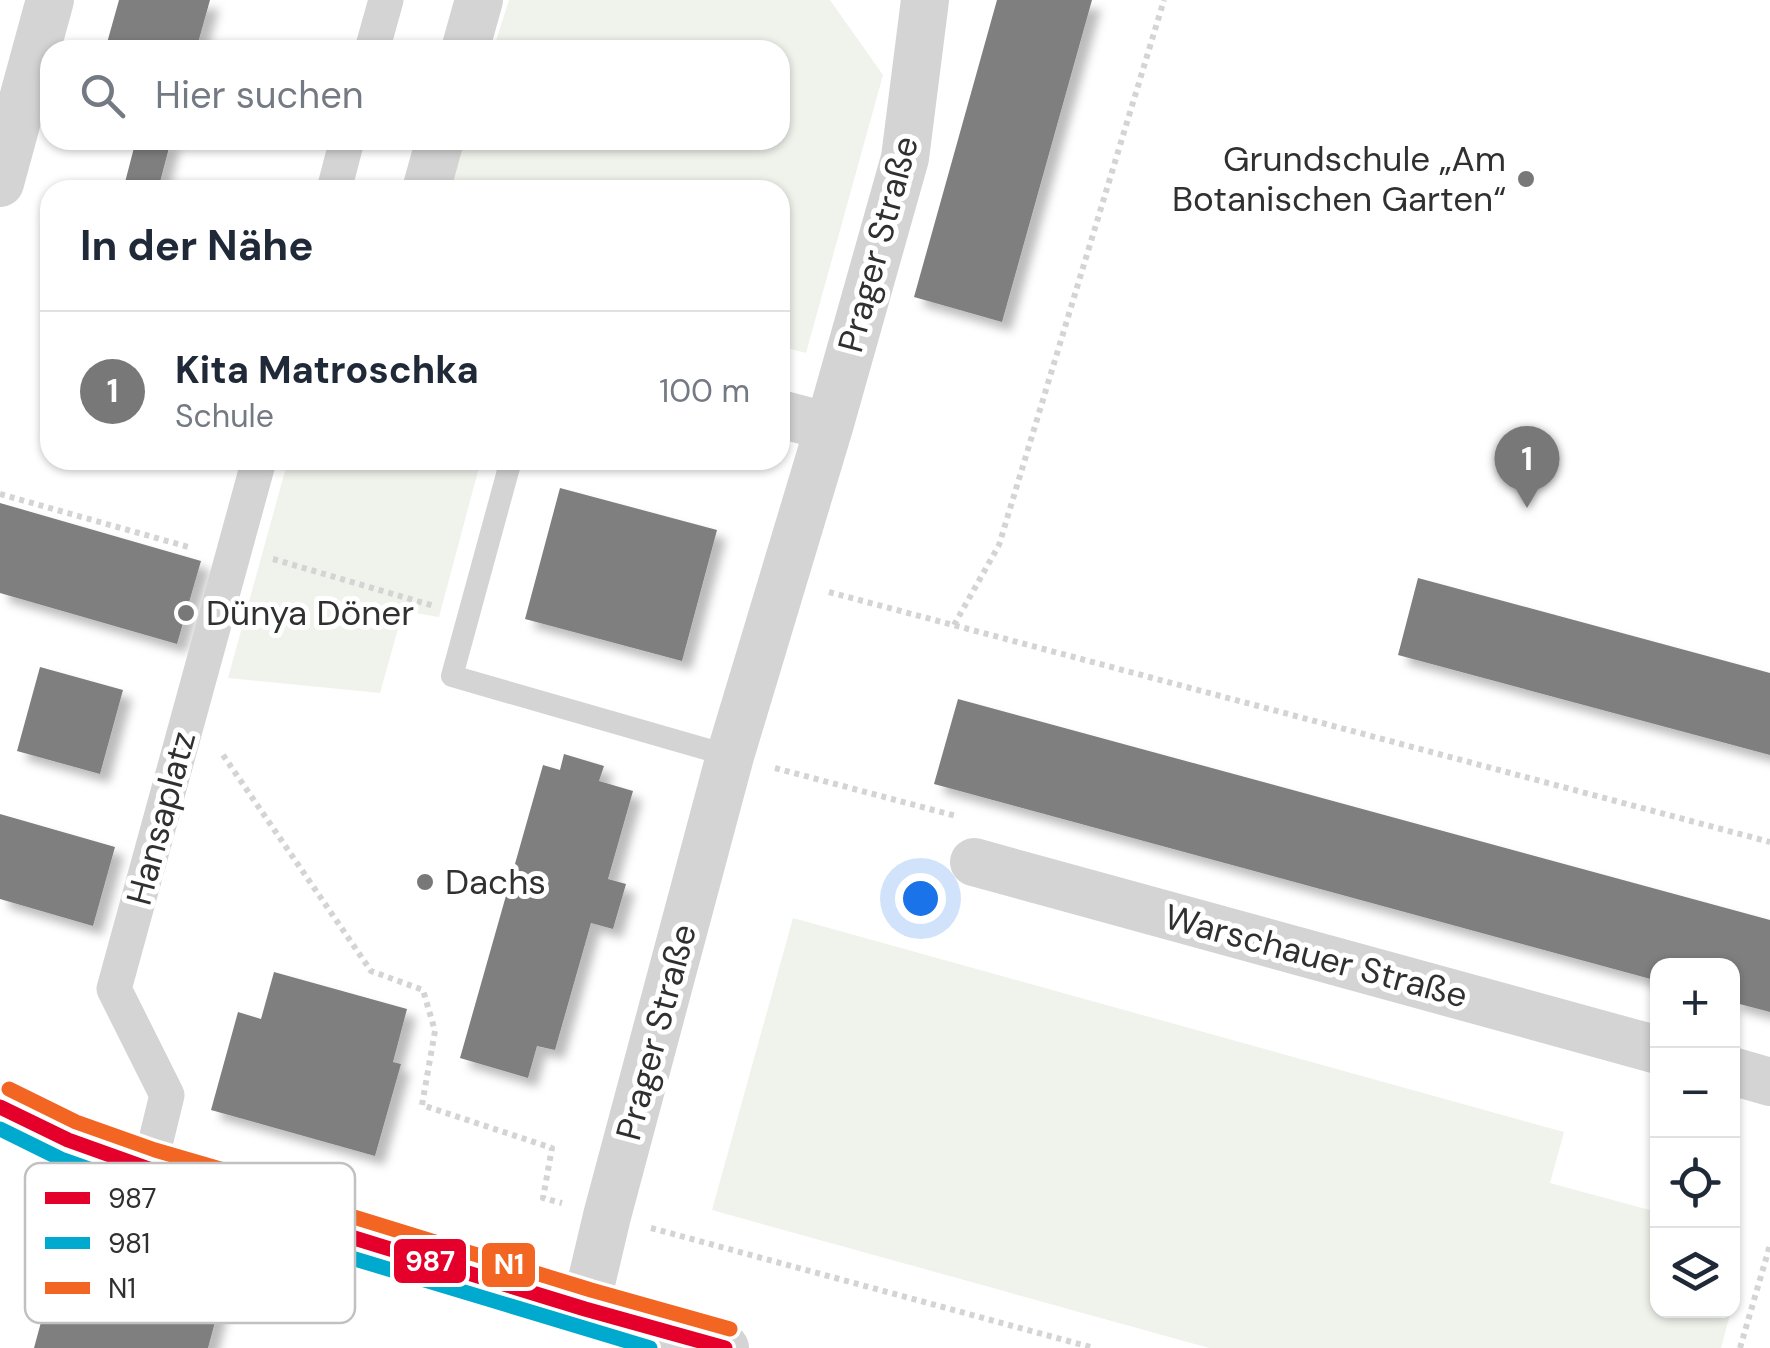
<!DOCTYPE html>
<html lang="de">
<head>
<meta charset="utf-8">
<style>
	body { margin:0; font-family:"DM Sans",sans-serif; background:#f2f2f3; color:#1f2937 }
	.controls { position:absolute; right:30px; bottom:30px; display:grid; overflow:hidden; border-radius:20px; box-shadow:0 2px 8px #0004 }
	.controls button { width:90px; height:90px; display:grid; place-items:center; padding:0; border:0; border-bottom:2px solid #e0e1e3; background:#fff; color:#1f2937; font:50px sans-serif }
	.you { position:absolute; left:920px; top:898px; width:35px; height:35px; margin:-25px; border:8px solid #fff; border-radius:50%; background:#1a73e8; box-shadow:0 0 0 15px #1a73e833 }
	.badge { display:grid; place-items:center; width:65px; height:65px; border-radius:50%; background:#787878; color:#fff; font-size:32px; font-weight:700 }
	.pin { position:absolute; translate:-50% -82px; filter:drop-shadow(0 2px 5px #0008) }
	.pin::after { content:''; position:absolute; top:52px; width:35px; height:30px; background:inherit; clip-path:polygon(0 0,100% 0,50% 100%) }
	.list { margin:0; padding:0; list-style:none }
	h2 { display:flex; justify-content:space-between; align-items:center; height:130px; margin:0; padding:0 40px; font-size:42px }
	h2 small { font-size:32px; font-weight:400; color:#747a83 }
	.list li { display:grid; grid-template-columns:65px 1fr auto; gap:30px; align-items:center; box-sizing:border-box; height:160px; padding:0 40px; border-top:2px solid #e0e1e3 }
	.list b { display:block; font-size:38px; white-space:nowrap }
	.list p { margin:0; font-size:32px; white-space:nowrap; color:#747a83 }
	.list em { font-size:32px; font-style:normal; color:#747a83 }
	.icon { flex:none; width:55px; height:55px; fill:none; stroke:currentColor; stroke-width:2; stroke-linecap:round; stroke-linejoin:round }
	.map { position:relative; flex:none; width:1770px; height:1348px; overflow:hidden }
	.search { position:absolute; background:#fff; box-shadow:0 2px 8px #0004; left:40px; top:40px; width:750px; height:110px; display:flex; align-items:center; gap:25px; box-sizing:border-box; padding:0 35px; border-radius:30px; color:#747a83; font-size:38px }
	.panel { position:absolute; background:#fff; box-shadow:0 2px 8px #0004; left:40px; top:180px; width:750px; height:290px; border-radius:30px }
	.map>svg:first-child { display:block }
	.green { fill:#f0f3ec }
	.building { fill:#7f7f7f; filter:url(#shadow) }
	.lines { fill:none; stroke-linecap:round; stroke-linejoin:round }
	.path { stroke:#d4d4d4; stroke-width:6; stroke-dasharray:5 5; stroke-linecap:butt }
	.service { stroke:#d4d4d4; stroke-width:22 }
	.pedestrian { stroke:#d4d4d4; stroke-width:35 }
	.minor { stroke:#d4d4d4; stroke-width:48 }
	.bus-1-casing { stroke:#fff; stroke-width:22 }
	.bus-2-casing { stroke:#fff; stroke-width:22 }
	.bus-3-casing { stroke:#fff; stroke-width:22 }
	.bus-1 { stroke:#e4002b; stroke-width:15 }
	.bus-2 { stroke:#00a9ce; stroke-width:15 }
	.bus-3 { stroke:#f26522; stroke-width:15 }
	.poi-dot { fill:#787878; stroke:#fff; stroke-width:4 }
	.labels { text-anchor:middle; stroke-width:10; stroke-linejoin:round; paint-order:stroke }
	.poi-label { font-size:35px; fill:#303030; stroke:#fff; text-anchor:start }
	.street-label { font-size:35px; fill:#303030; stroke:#fff }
	.key { fill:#fff; stroke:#c1c1c1; stroke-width:2.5 }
	.key-label { font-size:28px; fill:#303030 }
	.line-badge { stroke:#fff; stroke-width:4 }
	.badge-label { font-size:28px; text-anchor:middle; font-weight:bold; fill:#fff }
</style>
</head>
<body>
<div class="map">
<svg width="1770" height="1348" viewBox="0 0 1770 1348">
	<defs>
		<filter id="shadow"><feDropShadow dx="9" dy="9" stdDeviation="5" flood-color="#0004"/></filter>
	</defs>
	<rect width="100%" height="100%" fill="#fff"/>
	<path class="green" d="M509,0h321l53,75 -77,278 -26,-7v-156h-330l15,-50h315v-90h-287z
		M288,460h193l-42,157 -36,-6 -23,82 -152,-15z
		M793,918l771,214 -14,51 107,29 1,98 73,1 -10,37h-512l-497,-138z"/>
	<path class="building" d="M119,0h91l-14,50h-91z
		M997,0h95l-90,322 -88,-25z
		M136,140h35l-11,42 24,8h-61z
		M560,488l157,42 -35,131 -157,-42z
		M0,503l201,58 -24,83 -177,-51z
		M1418,578l352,95v82l-372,-100z
		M40,667l83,23 -23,84 -83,-23z
		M958,699l812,221v92l-38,-10v-36h-74v15l-724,-197z
		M564,754l40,12 -5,15 34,10 -25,88 18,5 -13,45 -22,-6 -36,127 -18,-4 -9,32 -68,-20 83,-293 17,5z
		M0,814l115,33 -22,79 -93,-27z
		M274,972l133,37 -14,53 8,2 -26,92 -164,-46 27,-98 23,7z
		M64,1237l162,44 -18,67h-174z"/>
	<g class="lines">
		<path class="path" d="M0,494l192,54
			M273,559l161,47
			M829,592l941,250
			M954,625l45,-80 165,-545
			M223,755l148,216 52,19 12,41 -13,74 130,43 -9,50 19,5
			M775,768l181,48
			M651,1228l443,120
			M1740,1348l30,-103"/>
		<path class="service" d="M511,460l-59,216 278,80"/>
		<path class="pedestrian" d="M372,50l14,-50
			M334,190l13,-50
			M149,1169l18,-74 -53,-106 145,-529"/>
		<path class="minor" d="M465,50l14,-50
			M0,183l50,-183
			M426,190l14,-50
			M780,414l49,13
			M974,862l684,188
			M1732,1071l38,11
			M0,1107l68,33 81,29 85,25 117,43 234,72 140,39
			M585,1309l22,-93 123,-460 99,-329 76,-269 20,-158"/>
		<g class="bus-1-casing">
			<path id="bus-1" d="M0,1107l68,33 81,29 85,25 117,43 234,72 140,39"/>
		</g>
		<g class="bus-2-casing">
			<path id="bus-2" d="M0,1129l61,30 82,29 85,25 117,43 305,92"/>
		</g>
		<g class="bus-3-casing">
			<path id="bus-3" d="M9,1089l67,33 79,28 86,25 116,43 234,72 139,39"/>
		</g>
		<use href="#bus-1" class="bus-1"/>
		<use href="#bus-2" class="bus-2"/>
		<use href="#bus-3" class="bus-3"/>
	</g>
	<g class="poi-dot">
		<circle cx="1526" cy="179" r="10"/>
		<circle cx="186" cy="613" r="10"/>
		<circle cx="425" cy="882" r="10"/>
	</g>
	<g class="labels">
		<g class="poi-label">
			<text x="1506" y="171" text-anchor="end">Grundschule „Am<tspan x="1506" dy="40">Botanischen Garten“</tspan></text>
			<text x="206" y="625">Dünya Döner</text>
			<text x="445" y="894">Dachs</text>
		</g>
		<g class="street-label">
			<text transform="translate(878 244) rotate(-75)" y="12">Prager Straße</text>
			<text transform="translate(161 818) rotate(-75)" y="12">Hansaplatz</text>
			<text transform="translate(1316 956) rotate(15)" y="12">Warschauer Straße</text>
			<text transform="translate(656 1032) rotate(-75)" y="12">Prager Straße</text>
		</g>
	</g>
	<rect x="25" y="1163" width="330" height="160" rx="15" class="key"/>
	<rect x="45" y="1192" width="45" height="12" fill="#e4002b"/>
	<rect x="45" y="1237" width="45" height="12" fill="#00a9ce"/>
	<rect x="45" y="1282" width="45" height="12" fill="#f26522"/>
	<g class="key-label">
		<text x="108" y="1208">987</text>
		<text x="108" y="1253">981</text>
		<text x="108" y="1298">N1</text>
	</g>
	<g class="line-badge">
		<rect x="392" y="1237" width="76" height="48" rx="10" fill="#e4002b"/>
		<rect x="480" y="1241" width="57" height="48" rx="10" fill="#f26522"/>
	</g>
	<g class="badge-label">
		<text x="430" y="1271">987</text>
		<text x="509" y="1274">N1</text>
	</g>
</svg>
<div class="controls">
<button>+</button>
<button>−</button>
<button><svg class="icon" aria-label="locate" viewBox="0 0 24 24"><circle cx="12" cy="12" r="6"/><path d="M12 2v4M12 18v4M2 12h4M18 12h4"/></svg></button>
<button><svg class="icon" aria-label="layers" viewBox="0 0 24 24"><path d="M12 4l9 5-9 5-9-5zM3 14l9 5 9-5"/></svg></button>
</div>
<div class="you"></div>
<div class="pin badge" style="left:1527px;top:508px">1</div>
<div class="search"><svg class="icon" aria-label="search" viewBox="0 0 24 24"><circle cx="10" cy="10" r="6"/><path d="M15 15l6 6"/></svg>Hier suchen</div>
<section class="panel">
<h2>In der Nähe<small></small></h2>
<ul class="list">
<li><span class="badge">1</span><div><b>Kita Matroschka</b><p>Schule</p></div><em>100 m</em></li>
</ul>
</section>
</div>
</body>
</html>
